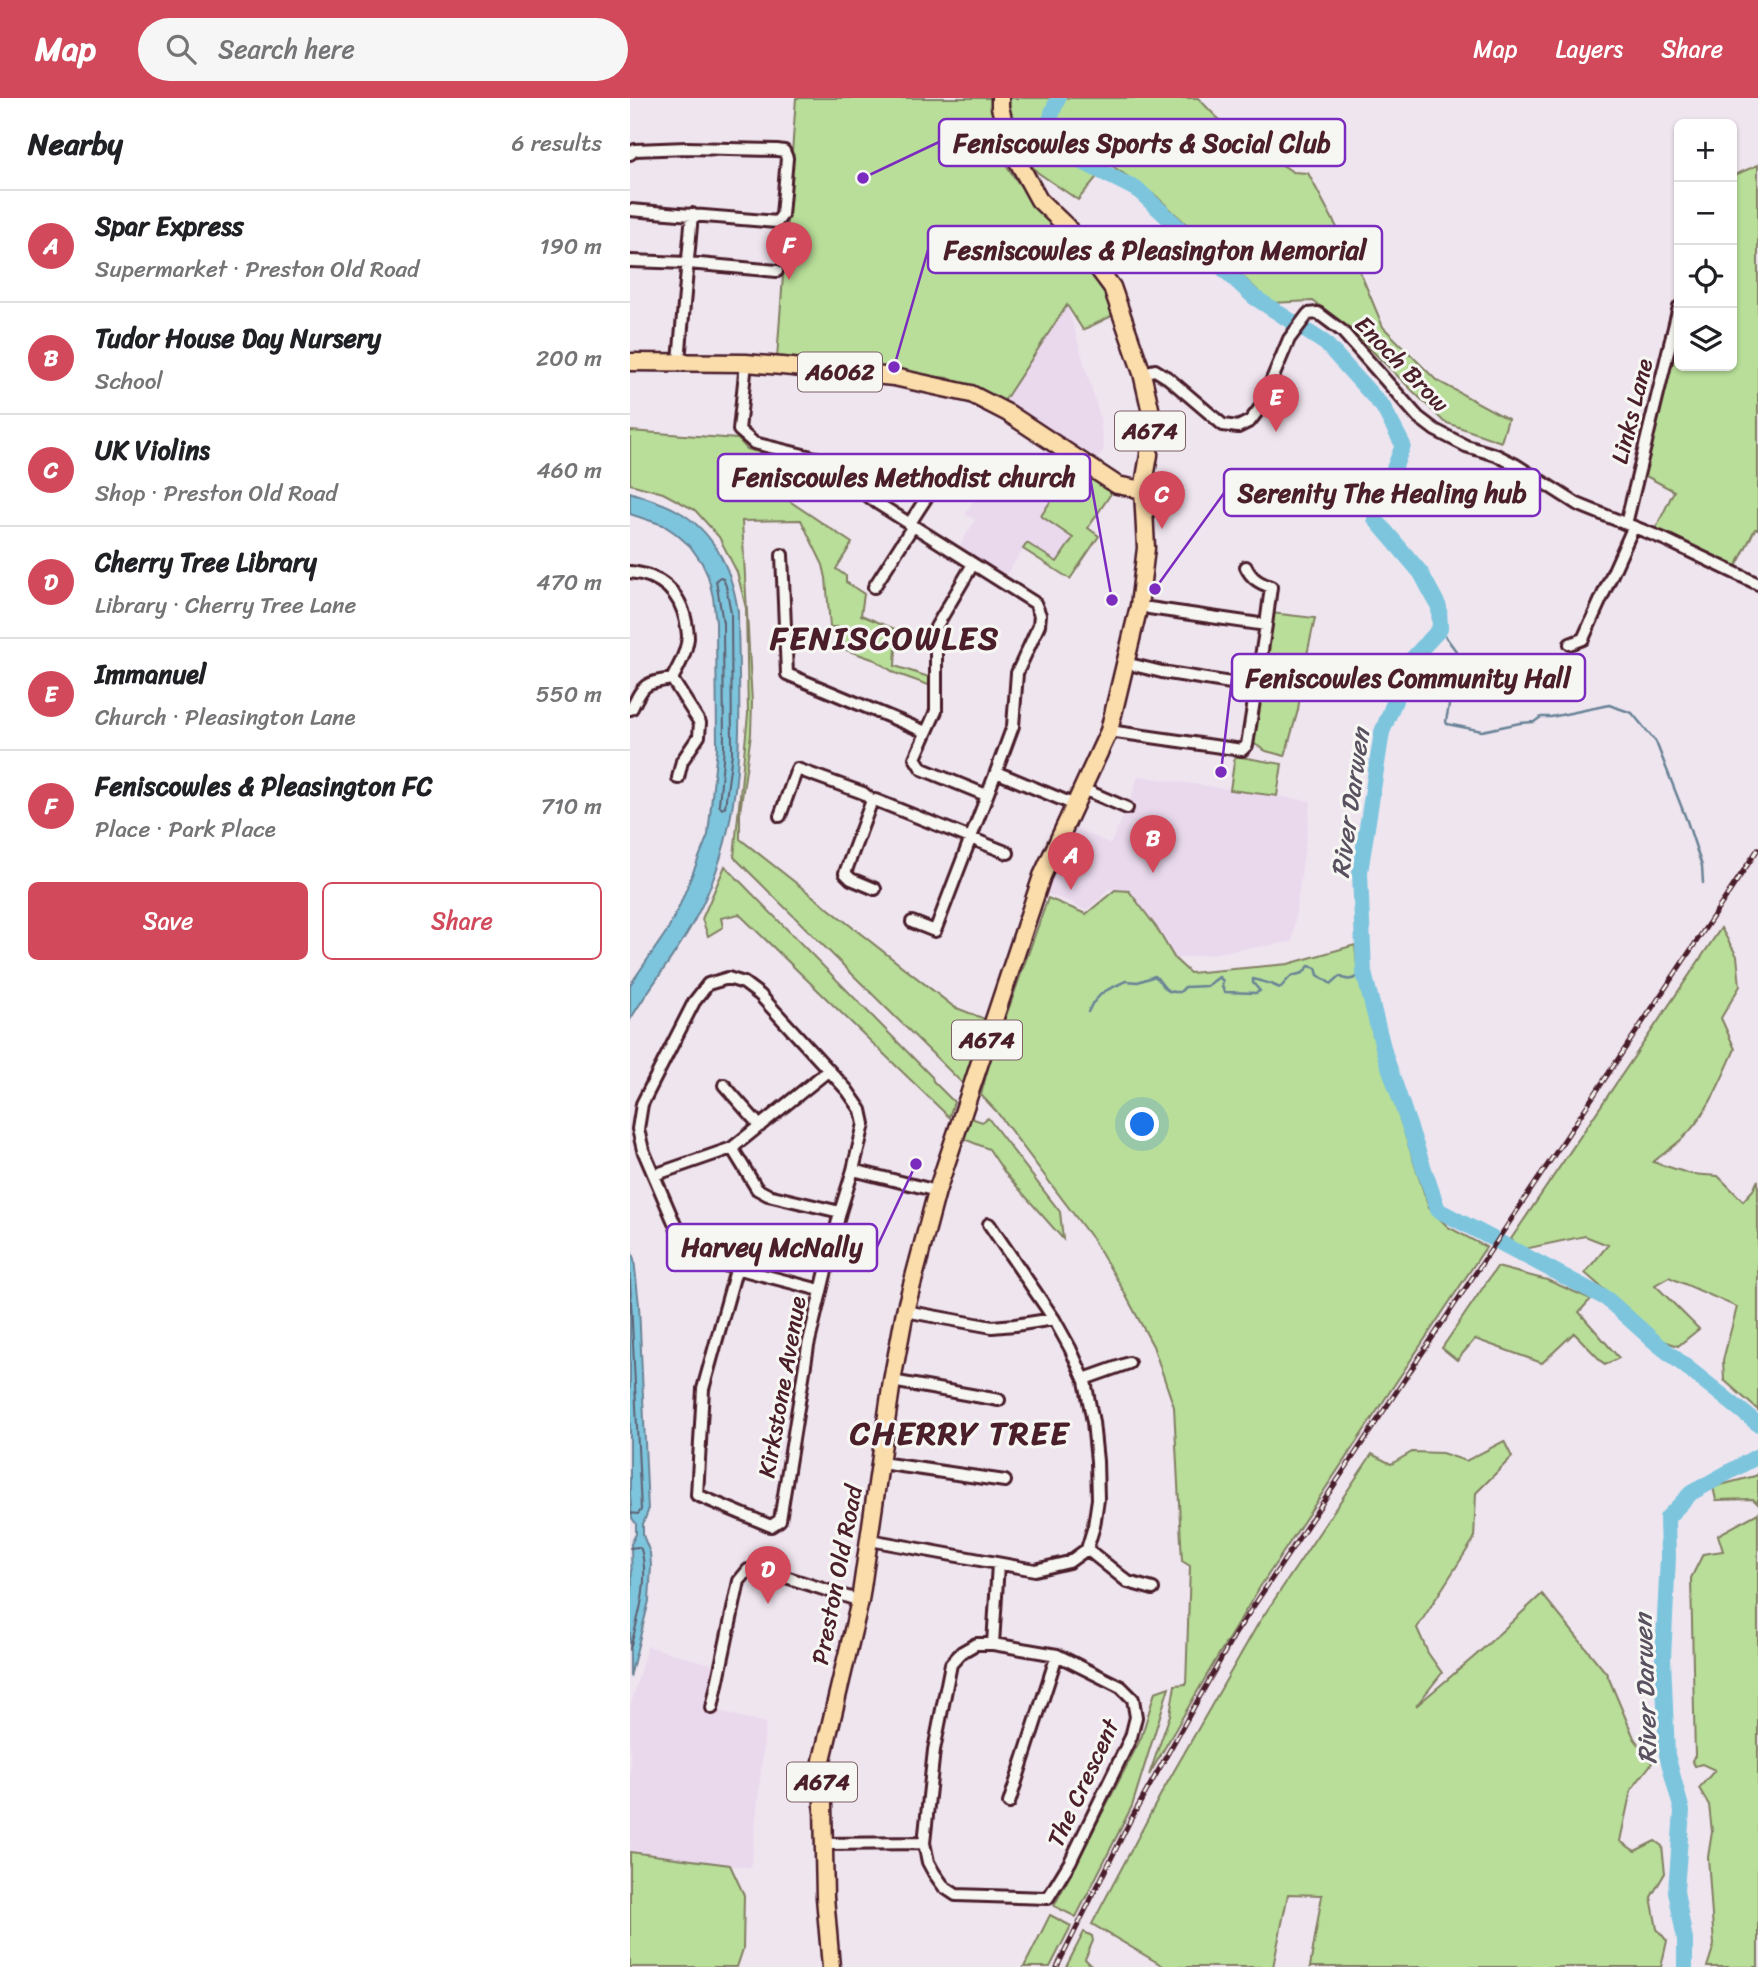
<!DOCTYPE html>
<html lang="en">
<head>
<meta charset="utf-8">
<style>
	body { margin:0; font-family:Sriracha,sans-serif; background:#f6f6f6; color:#202124 }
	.controls { position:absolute; right:21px; top:21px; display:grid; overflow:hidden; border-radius:10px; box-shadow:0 2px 5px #0004 }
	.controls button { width:63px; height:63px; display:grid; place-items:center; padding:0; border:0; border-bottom:2px solid #e0e0e0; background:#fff; color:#202124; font:35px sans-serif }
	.you { position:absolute; left:513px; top:1027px; width:24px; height:24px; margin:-18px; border:5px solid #fff; border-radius:50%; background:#1a73e8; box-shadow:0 0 0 10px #1a73e833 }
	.badge { display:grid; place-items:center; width:46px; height:46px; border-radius:50%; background:#d1495b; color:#fff; font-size:23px; font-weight:700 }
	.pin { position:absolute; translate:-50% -58px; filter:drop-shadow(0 2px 4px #0008) }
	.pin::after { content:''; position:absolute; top:37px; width:24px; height:21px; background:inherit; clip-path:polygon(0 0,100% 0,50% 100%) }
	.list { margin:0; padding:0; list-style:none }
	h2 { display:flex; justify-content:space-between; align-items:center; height:91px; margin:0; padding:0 28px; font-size:30px }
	h2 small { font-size:23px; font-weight:400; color:#757577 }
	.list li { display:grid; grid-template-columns:46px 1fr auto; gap:21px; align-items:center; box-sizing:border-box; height:112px; padding:0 28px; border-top:2px solid #e0e0e0 }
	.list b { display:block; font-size:26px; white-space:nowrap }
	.list p { margin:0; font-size:23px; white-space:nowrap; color:#757577 }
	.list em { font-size:23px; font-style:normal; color:#757577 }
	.actions { display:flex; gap:14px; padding:21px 28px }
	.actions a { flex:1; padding:16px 0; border:2px solid #d1495b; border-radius:10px; text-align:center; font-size:24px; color:#d1495b }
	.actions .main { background:#d1495b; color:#fff }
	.icon { flex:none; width:38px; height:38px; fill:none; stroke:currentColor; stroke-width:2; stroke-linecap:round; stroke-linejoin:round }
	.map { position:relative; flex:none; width:1128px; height:1869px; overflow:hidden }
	header { display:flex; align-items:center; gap:42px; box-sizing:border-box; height:98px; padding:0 35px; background:#d1495b; color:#fff }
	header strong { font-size:33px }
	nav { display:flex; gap:38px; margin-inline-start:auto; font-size:24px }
	.search { width:490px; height:63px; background:#f6f6f6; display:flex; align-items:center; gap:18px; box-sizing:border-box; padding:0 24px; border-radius:38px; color:#757577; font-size:26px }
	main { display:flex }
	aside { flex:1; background:#fff }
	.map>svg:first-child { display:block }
	.built { fill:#ead9ed }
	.green { fill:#b8de99; stroke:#817e62; stroke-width:2 }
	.water { fill:#7dc5dd; stroke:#698396; stroke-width:2 }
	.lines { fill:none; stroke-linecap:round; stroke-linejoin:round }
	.shore { stroke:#5e6172; stroke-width:2 }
	.stream { stroke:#698396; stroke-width:2.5 }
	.river { stroke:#7dc5dd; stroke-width:16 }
	.street-casing { stroke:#4a1f2b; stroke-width:16 }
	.primary-casing { stroke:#4a1f2b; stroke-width:21 }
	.street { stroke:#f6f6f2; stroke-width:10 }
	.primary { stroke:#fbddab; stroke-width:16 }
	.rail-casing { stroke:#4a1f2b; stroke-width:5 }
	.rail { stroke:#f6f6f2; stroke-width:2.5; stroke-dasharray:8; stroke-linecap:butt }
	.labels { text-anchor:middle; stroke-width:6; stroke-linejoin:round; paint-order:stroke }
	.shield { fill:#f6f6f2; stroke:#7e6067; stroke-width:2 }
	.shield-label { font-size:23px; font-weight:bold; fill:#4a1f2b }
	.street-label { font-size:24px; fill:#4a1f2b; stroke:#f6f6f2 }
	.water-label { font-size:26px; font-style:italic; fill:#595160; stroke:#f6f6f2 }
	.district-label { font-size:32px; font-weight:bold; letter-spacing:2px; fill:#4a1f2b; stroke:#f6f6f2 }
	.leader { fill:none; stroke:#7b2cbf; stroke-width:2.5 }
	.callout-dot { fill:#7b2cbf; stroke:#f6f6f2; stroke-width:2.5 }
	.callout { fill:#f6f6f2; stroke:#7b2cbf; stroke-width:2.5 }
	.callout-label { font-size:26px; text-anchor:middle; font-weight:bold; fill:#4a1f2b }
</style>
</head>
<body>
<header>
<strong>Map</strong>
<div class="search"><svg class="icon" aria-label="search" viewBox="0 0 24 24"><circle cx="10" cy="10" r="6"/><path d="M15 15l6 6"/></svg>Search here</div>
<nav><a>Map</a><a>Layers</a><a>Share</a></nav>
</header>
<main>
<aside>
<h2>Nearby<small>6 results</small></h2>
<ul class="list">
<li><span class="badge">A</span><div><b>Spar Express</b><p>Supermarket · Preston Old Road</p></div><em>190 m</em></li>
<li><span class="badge">B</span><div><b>Tudor House Day Nursery</b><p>School</p></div><em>200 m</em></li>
<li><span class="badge">C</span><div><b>UK Violins</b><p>Shop · Preston Old Road</p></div><em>460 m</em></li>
<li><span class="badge">D</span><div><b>Cherry Tree Library</b><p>Library · Cherry Tree Lane</p></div><em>470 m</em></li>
<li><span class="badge">E</span><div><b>Immanuel</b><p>Church · Pleasington Lane</p></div><em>550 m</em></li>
<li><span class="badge">F</span><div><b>Feniscowles &amp; Pleasington FC</b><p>Place · Park Place</p></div><em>710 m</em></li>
</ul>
<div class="actions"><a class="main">Save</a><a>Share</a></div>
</aside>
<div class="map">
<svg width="1128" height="1869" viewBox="0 0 1128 1869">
	<rect width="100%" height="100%" fill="#efe5ef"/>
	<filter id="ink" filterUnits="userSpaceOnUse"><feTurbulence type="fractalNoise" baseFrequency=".0143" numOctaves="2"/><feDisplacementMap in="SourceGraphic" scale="14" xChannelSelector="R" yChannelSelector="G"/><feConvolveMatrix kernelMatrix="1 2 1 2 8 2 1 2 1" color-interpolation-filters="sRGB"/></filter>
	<g filter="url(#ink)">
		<path class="built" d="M437,206l33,113 4,33 -8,11 -91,-60z
			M365,368l55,36 23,-35 39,25 -24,36 11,8 -29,43 -47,-29 -18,26 -47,-28 17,-28 -10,-6z
			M508,678l173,25 -19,141 -117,17 -19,-32 -27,-36 -21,-2 -8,10 -14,11 -13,-5v-2l-32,-11 32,-66 37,18 18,-37z
			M17,1548l67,19 -8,43 60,15 -15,145 -121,-16v-144z"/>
		<path class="green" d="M166,0h197c0,11 -1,22 1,33 8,45 45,74 73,107 12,13 22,29 32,44l-1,2 8,11 6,21 -29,14 -16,-25 -63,96 -56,-23 -171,-20z
			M377,0h191l29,30 66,44 15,1 50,94 25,60 53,53 72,39 -7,23 -57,-20 -95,-94 -36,-27 -42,2 -115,-107 -48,-33 -30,37 -41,-28 -23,-28 -8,-40z
			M1128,67v364h-3l-19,38 -81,-37 19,-39 -32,-17 37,-147v39h53v-190z
			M0,333l108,8 9,10 32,9 -6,32 79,53 -16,26 10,7v6l18,12 -3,21 36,15 -2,36 37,12 -1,8 -36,-13 -20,-13 -40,-14 4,-19h-9l-4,-49 -3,-13 -22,-45 -59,1 10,182 -1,31 -11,78v27l214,168 31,12 -22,65 -229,-227 14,-143 -2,-106 -9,-36 -18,-35 -24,-27 -32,-17 -33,-9z
			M443,369l39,25 -24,36 11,8 -29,43 -47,-30 4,-6 30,19 16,-24 -32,-22z
			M641,515l44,5 -12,55 -5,37 -13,46 -19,-5 -13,-8z
			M605,658l47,8 -5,32 -47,-6z
			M95,768l207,211 1,4 21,21 -5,15 -210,-203 -18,4 2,9 -15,9 -6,-17z
			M485,792l14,1 27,36 19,32 15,14 98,-9 67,-19 2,20 18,78 54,165 19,19 38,20 -226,340 -42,69 -69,119 21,-60 5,-30 11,-1 4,-118 -8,-5 -8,-154 -21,-61 -35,-65 -25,-41 -97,-129 -15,-16 8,-31 59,-166 38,16z
			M1091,830l16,28 3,30 -19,32 14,31c-14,31 -27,65 -52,89 -10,9 -20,16 -30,24l38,12 27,2 25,25 10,-11 5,-10v230l-34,-30 -1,-20 14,-53 -68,-30 -14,8 44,44 -21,17 -25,-9 -20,-24 -32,-26 -16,-14 23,-28 -23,-9 -65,14 -9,-11z
			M341,1020l11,4 6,-4 72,94 3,27 -58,-66 -16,-24 -25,-10z
			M867,1169l50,13 44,19 -12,13 40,46 -14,7 -31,-32 -32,30 -67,-24 -18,21 -15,-12z
			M874,1343l8,16 -36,36 -2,46 -57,89 11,25 14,20 -26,33 59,-50 67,-62 65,80 27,64 18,25 -21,27 -11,51 15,10 20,-10 7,5 3,27 -14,24 6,32 10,12 -6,26h-351l12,-72 -34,-1 -15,73h-108l-73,-43 70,-132 96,-168 114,-170 19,10 21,-12 30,1 24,8z
			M1128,1376v30l-5,-5 -37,1 -3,-13 42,-11z
			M1128,1415v454h-51l7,-22 -6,-88 4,-25 -3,-27 -10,-17 16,-18 -13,-6 -7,2 -3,-6 3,-4 -4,-178 12,-24 20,-3 -5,-16z
			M539,1589l-37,119 -56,111 -22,-11 87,-168 14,-46z
			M0,1754l100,13 14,30 -1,54 -6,18h-107z
			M420,1817l21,11 -21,41h-26z
			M454,1834l8,4 1,5 -8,18 8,8h-27z"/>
		<path class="water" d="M0,394c15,6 32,10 46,18 38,21 56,60 62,102 1,109 11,208 -44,309 -18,34 -44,65 -64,99v-35l37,-54 12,-24 29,-72 9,-87 -1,-125 -3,-26 -5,-21 -6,-13 -12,-17 -15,-13 -12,-8 -33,-11z
			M0,1150l4,11 5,46 9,206 -5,13v11l7,18 1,13 -2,35 -19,76v-78l2,-10 -1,-45 5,-10v-10l-4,-6 -2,-24z"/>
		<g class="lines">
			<path class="shore" d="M90,479l3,1 3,8 5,27 1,140 -7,54 -3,2 -3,-4 5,-57 -1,-125 -7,-43z
				M0,1182l11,230 -3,4 -8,-1
				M0,1450l8,-1 3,2c9,33 -3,68 -11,100"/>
			<path class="stream" d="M810,531l16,22 -1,7 1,10 -10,53 1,3 35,7 38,-8 14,-1 7,-5h10l58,-12 23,8 24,29 31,79 15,45 1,17
				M458,914l4,-8 10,-11 7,-4 17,-8 12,1 17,-6c10,9 7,17 25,16l5,-5 22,-1 12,-9 4,4 -1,6 3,5 31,1 4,-2 -7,-8v-4l18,5 9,4 11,-12 12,-3 6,-7 7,2 2,7 13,9 9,-8c8,7 16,2 24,-3"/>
			<path class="river" d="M428,0l-6,15 -7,30 93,47 116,107 71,46 58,64 20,38 -28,74 46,54 18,34 1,22 -28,30 -30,73 -22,140 4,101 21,82 53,155 169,89 48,43 103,82
				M1055,1869v-27l-9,-49 6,-80 -15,-56 -4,-97 5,-101 -1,-39 24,-25 67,-37"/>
			<g class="street-casing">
				<path id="street" d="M0,56l5,-4 52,-2 90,2 7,1 3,7 -5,57 -5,7 -147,-12
					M0,163l58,2 89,8
					M49,263l13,-147
					M116,265l-7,67 15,13 62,15 21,10 16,10 11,15 13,10 158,100 5,12 -1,10 -22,48 -4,53 -17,46 79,33
					M512,275l13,-3 13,8 55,47 15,2 12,-6 10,-13 29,-69 19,-25 10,-1 24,18 76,86 17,13 31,16 30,9 20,10 61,39 87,35 94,45
					M280,425l33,-51v-4
					M996,426l53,-217
					M152,457l5,119 139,58
					M343,466l-37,63v84l-21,47 7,11 64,26
					M0,474c30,3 50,19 56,50 1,5 2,11 2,16 -2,15 -9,28 -16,41l28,44 -1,13 -17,25 -4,17
					M244,489l39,-61
					M519,510l117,17
					M940,546l13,-5 50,-111
					M495,565l37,9 94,15
					M0,611l2,-1c12,-25 13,-25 40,-29
					M479,633l133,19 5,-5 19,-120 5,-38c-12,-4 -20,-9 -25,-20
					M453,691l44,19
					M150,718l17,-47 66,24 10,8
					M245,791l-24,-10 -6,-6 26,-70 4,-3 133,53
					M282,824l23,9 61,-159
					M94,987l36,41
					M102,1050l25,41 11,6 72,17
					M24,1077l78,-27 97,-78
					M106,1172l-33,119 -6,106 74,31 9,-6 28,-174 32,-134 13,-42
					M190,1192l-115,-30 -23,-19 -39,-91 -5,-21 4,-25 52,-102 14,-18 20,-6 16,5 16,12 87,95 14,20 3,14 -11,46 84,21
					M275,1213l87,16 23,-2 39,-6
					M454,1281l45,-16
					M262,1283l107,19
					M251,1365l124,18
					M240,1442l165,30 34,-8 18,-13 7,-23 4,-27 -1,-38 -4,-39 -8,-41 -15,-33 -16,-29 -65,-95
					M457,1451l41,33 25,7
					M346,1546h17l64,11 64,32 12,12 3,18 -5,20 -61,125 -22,36 -92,-3 -12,-8 -10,-14 -6,-11 -4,-19 10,-93 17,-86 11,-12z
					M363,1546l5,-80
					M82,1610l27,-127 9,-11h16l96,31
					M379,1705l48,-148
					M193,1746l101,-1"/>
			</g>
			<g class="primary-casing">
				<path id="primary" d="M0,264l116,1 36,3 112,11 77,17 37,19 109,72 26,5
					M201,1869l-6,-70 -3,-137 38,-159 32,-220 13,-70 32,-120 105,-315 67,-145 30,-125 7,-58 -3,-58 6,-35 1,-47 -8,-35 -30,-86 -45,-60 -28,-27 -29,-53 -10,-40v-9"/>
			</g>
			<use href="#street" class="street"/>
			<use href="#primary" class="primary"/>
			<g class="rail-casing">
				<path id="rail" d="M427,1869l74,-148 104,-185 523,-785"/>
			</g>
			<use href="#rail" class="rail"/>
		</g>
	</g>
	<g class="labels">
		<g class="shield">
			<rect x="168" y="254.5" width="84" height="39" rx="5"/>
			<rect x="485" y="313.5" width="70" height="39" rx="5"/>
			<rect x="322" y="922.5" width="70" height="39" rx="5"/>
			<rect x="157" y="1664.5" width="70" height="39" rx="5"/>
		</g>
		<g class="shield-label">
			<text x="210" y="282">A6062</text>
			<text x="520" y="341">A674</text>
			<text x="357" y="950">A674</text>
			<text x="192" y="1692">A674</text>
		</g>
		<g class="street-label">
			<text transform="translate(772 266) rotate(46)" y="8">Enoch Brow</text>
			<text transform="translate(1002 313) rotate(-76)" y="8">Links Lane</text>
			<text transform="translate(152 1289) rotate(-80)" y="8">Kirkstone Avenue</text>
			<text transform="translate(207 1477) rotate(-79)" y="8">Preston Old Road</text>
			<text transform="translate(453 1685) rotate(-65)" y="8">The Crescent</text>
		</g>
		<g class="water-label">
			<text transform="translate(720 705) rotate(-82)" y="9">River Darwen</text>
			<text transform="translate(1015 1591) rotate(-92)" y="9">River Darwen</text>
		</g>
		<g class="district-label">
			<text x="255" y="551">FENISCOWLES</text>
			<text x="330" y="1346">CHERRY TREE</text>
		</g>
	</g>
	<path class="leader" d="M233 80L309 44M264 269L298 152M482 502L460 379M525 491L594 395M591 674L602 580M286 1066L247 1149"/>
	<g class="callout-dot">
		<circle cx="233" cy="80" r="7"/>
		<circle cx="264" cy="269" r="7"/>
		<circle cx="482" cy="502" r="7"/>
		<circle cx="525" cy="491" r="7"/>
		<circle cx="591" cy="674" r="7"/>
		<circle cx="286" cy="1066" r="7"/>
	</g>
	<g class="callout">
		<rect x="309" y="21" width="406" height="47" rx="7"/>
		<rect x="298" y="128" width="454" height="47" rx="7"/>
		<rect x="88" y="356" width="372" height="47" rx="7"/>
		<rect x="594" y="371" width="316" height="47" rx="7"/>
		<rect x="602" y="556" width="353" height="47" rx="7"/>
		<rect x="37" y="1126" width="210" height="47" rx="7"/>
	</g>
	<g class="callout-label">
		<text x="512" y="54">Feniscowles Sports &amp; Social Club</text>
		<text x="525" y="161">Fesniscowles &amp; Pleasington Memorial</text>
		<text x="274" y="388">Feniscowles Methodist church</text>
		<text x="752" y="404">Serenity The Healing hub</text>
		<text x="778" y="589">Feniscowles Community Hall</text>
		<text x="142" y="1158">Harvey McNally</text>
	</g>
</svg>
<div class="controls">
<button>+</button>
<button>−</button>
<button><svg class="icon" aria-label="locate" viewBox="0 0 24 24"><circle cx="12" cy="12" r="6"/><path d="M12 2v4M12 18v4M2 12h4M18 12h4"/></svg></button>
<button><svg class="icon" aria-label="layers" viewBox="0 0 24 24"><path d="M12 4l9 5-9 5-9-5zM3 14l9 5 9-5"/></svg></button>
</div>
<div class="you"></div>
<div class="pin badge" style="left:441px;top:792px">A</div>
<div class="pin badge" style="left:523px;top:775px">B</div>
<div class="pin badge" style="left:532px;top:431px">C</div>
<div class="pin badge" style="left:138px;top:1506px">D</div>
<div class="pin badge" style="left:646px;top:334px">E</div>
<div class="pin badge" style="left:159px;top:182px">F</div>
</div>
</main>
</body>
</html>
